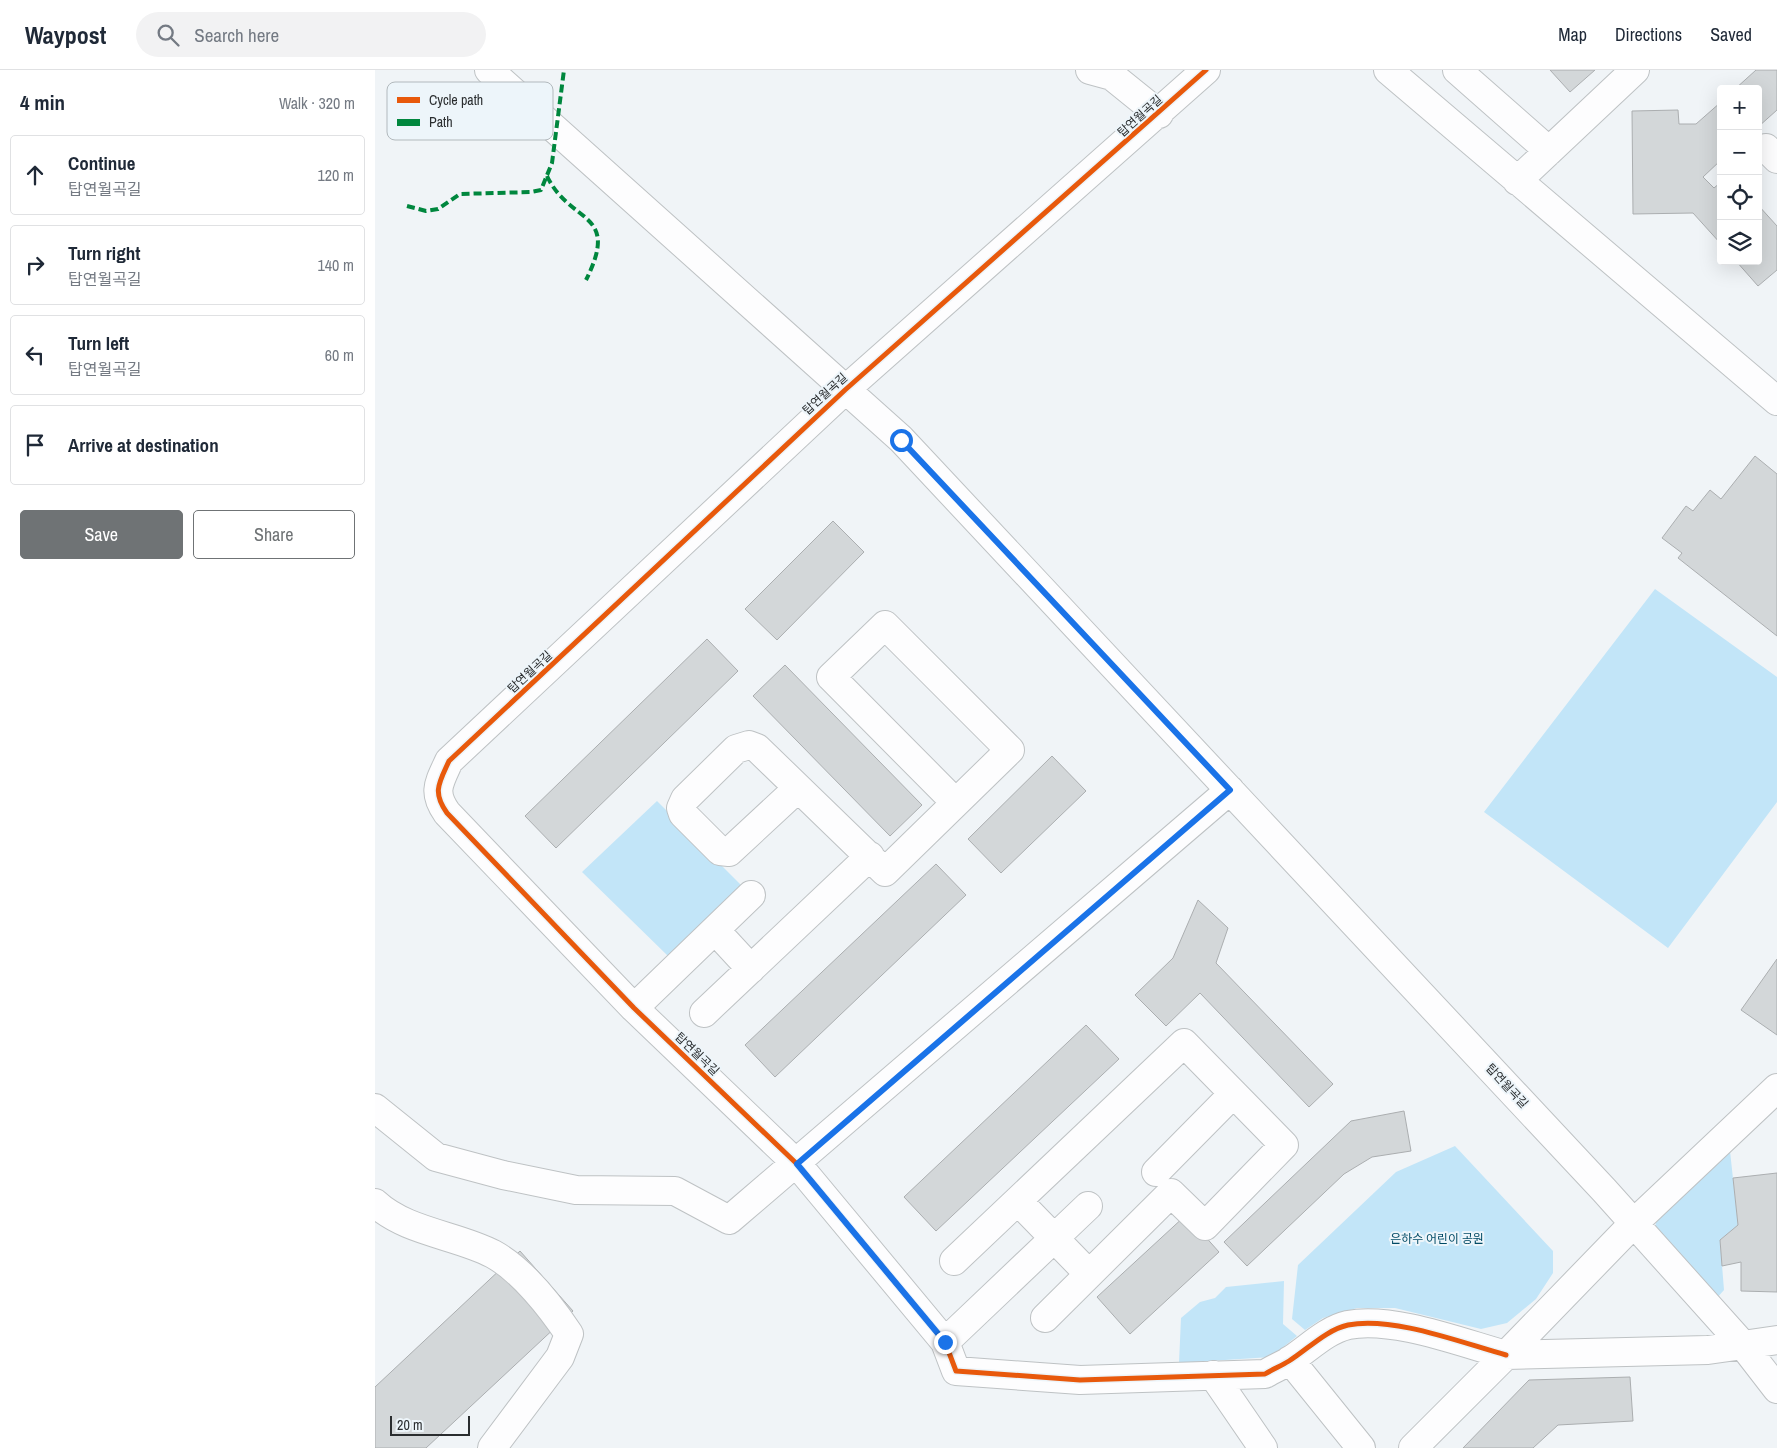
<!DOCTYPE html>
<html lang="en">
<head>
<meta charset="utf-8">
<style>
	body { margin:0; font-family:"Archivo Narrow","Noto Sans KR",sans-serif; background:#f2f2f3; color:#1f2937 }
	.controls { position:absolute; right:15px; top:15px; display:grid; overflow:hidden; border-radius:5px; box-shadow:0 5px 20px #0002 }
	.controls button { width:45px; height:45px; display:grid; place-items:center; padding:0; border:0; border-bottom:1px solid #e0e1e3; background:#fff; color:#1f2937; font:25px sans-serif }
	.scale { position:absolute; left:15px; bottom:12px; width:80px; box-sizing:border-box; padding-left:5px; border:2px solid #2a2d2f; border-top:0; font-size:14px; line-height:18px; white-space:nowrap; color:#2a2d2f; -webkit-text-stroke:4px #edf5fa; paint-order:stroke }
	.stop { position:absolute; width:15px; height:15px; margin:-11px; border:4px solid #1a73e8; border-radius:50%; background:#fff }
	.stop.end { background:#1a73e8; border-color:#fff; box-shadow:0 1px 5px #0008 }
	.list { margin:0; padding:0; list-style:none }
	h2 { display:flex; justify-content:space-between; align-items:center; height:65px; margin:0; padding:0 20px; font-size:21px }
	h2 small { font-size:16px; font-weight:400; color:#747a83 }
	.list li { display:grid; grid-template-columns:32px 1fr auto; gap:15px; align-items:center; box-sizing:border-box; height:80px; margin:0 10px 10px; padding:0 10px; border:1px solid #e0e1e3; border-radius:5px }
	.list b { display:block; font-size:19px; white-space:nowrap }
	.list p { margin:0; font-size:16px; white-space:nowrap; color:#747a83 }
	.list em { font-size:16px; font-style:normal; color:#747a83 }
	.actions { display:flex; gap:10px; padding:15px 20px }
	.actions a { flex:1; padding:11px 0; border:1px solid #6f7375; border-radius:5px; text-align:center; font-size:18px; color:#6f7375 }
	.actions .main { background:#6f7375; color:#fff }
	.icon { flex:none; width:28px; height:28px; fill:none; stroke:currentColor; stroke-width:2; stroke-linecap:round; stroke-linejoin:round }
	.map { position:relative; flex:none; width:1402px; height:1378px; overflow:hidden }
	header { display:flex; align-items:center; gap:30px; box-sizing:border-box; height:70px; padding:0 25px; background:#fff; border-bottom:1px solid #e0e1e3 }
	header strong { font-size:24px }
	nav { display:flex; gap:28px; margin-inline-start:auto; font-size:18px }
	.search { width:350px; height:45px; background:#f2f2f3; display:flex; align-items:center; gap:12px; box-sizing:border-box; padding:0 18px; border-radius:28px; color:#747a83; font-size:19px }
	main { display:flex }
	aside { flex:1; background:#fff }
	.map>svg:first-child { display:block }
	.green { fill:#c2e5f8 }
	.building { fill:#d3d7d9; stroke:#abaeb0 }
	.lines { fill:none; stroke-linecap:round; stroke-linejoin:round }
	.minor-casing { stroke:#bec2c4; stroke-width:30 }
	.minor { stroke:#fdfdfe; stroke-width:28 }
	.quiet { stroke:#00873e; stroke-width:4; stroke-dasharray:8 4; stroke-linecap:butt }
	.cycleway-casing { stroke:#edf5fa; stroke-width:8 }
	.cycleway { stroke:#e8590c; stroke-width:5 }
	.route { stroke:#1a73e8; stroke-width:6 }
	.labels { text-anchor:middle; stroke-width:4; stroke-linejoin:round; paint-order:stroke }
	.street-label { font-size:12px; fill:#2a2d2f; stroke:#edf5fa }
	.park-label { font-size:12px; fill:#004a65; stroke:#edf5fa }
	.key { fill:#edf5fa; stroke:#b2b9bd; stroke-width:1 }
	.key-label { font-size:14px; fill:#2a2d2f }
</style>
</head>
<body>
<header>
<strong>Waypost</strong>
<div class="search"><svg class="icon" aria-label="search" viewBox="0 0 24 24"><circle cx="10" cy="10" r="6"/><path d="M15 15l6 6"/></svg>Search here</div>
<nav><a>Map</a><a>Directions</a><a>Saved</a></nav>
</header>
<main>
<aside>
<h2>4 min<small>Walk · 320 m</small></h2>
<ul class="list">
<li><svg class="icon" aria-label="ahead" viewBox="0 0 24 24"><path d="M12 20V5M6 11l6-6 6 6"/></svg><div><b>Continue</b><p>탑연월곡길</p></div><em>120 m</em></li>
<li><svg class="icon" aria-label="right" viewBox="0 0 24 24"><path d="M7 20v-9h11M14 6l5 5-5 5"/></svg><div><b>Turn right</b><p>탑연월곡길</p></div><em>140 m</em></li>
<li><svg class="icon" aria-label="left" viewBox="0 0 24 24"><path d="M17 20v-9H6M10 6l-5 5 5 5"/></svg><div><b>Turn left</b><p>탑연월곡길</p></div><em>60 m</em></li>
<li><svg class="icon" aria-label="arrive" viewBox="0 0 24 24"><path d="M6 21V4h12l-3 4 3 4H6"/></svg><div><b>Arrive at destination</b></div></li>
</ul>
<div class="actions"><a class="main">Save</a><a>Share</a></div>
</aside>
<div class="map">
<svg width="1402" height="1378" viewBox="0 0 1402 1378">
	<rect width="100%" height="100%" fill="#f0f4f7"/>
	<path class="green" d="M1280,519l122,88v125l-109,146 -184,-136z
		M282,731l84,84 -73,71 -86,-84z
		M1080,1076l98,105v22l-17,26 -29,24 -26,6 -86,-21h-38l-34,10 -18,12 -13,-11 6,-54 98,-93z
		M1355,1081l8,74 -18,15 4,50 -16,18 -54,-60 2,-27z
		M909,1211l-1,43 14,12 -26,21 -92,6 2,-45 19,-16 15,-4 11,-11z"/>
	<path class="building" d="M1175,0h45l-25,22z
		M1381,0h21v40l-19,17v-38h-23z
		M1346,32v58l-18,17 11,11 7,-6v62l-28,-31 -60,1 -1,-103 46,-1 1,14h17z
		M1383,135l19,21v44l-19,16 -22,-25h22z
		M1380,386l22,18v162l-99,-78 4,-5 -20,-15 24,-32 7,5 17,-21 11,9z
		M458,451l31,31 -87,88 -32,-31z
		M332,569l31,32 -182,177 -31,-32z
		M410,595l137,140 -32,31 -137,-140z
		M677,686l34,35 -85,82 -33,-34z
		M561,794l30,31 -191,182 -30,-32z
		M823,830l30,28 -12,35 117,121 -24,23 -109,-114 -34,33 -31,-31 38,-37z
		M1402,889v76l-36,-25z
		M711,955l33,34 -183,172 -32,-34z
		M1029,1041l7,40 -39,6 -28,17 -97,92 -23,-24 127,-121z
		M1402,1103v119l-36,-1v-29l-19,4 -2,-26 18,-15 -5,-47z
		M811,1145l33,37 -89,82 -33,-37z
		M145,1181l53,60 -147,137h-51v-61z
		M1255,1307l3,44 -75,4 -25,23h-70l66,-68z"/>
	<g class="lines">
		<g class="minor-casing">
			<path id="minor" d="M114,0l412,369 703,751 139,155 34,44
				M715,0l22,6 47,38
				M831,0l-361,320 -396,371c-10,22 -17,31 -2,52l187,195 163,156 148,178 11,29 124,9 185,-6c8,-5 16,-8 24,-13 19,-12 37,-31 59,-36 45,-9 114,18 158,30l128,-132 143,-135
				M1013,0l389,331
				M1082,0l92,81
				M1391,78l11,11
				M1142,111l118,-111
				M423,718l-69,64 -9,-1 -37,-37 -2,-6 4,-9 51,-50 13,-4 8,3 128,124 125,-122 -125,-125 -54,52 124,125
				M340,860l36,39
				M259,938l117,-113
				M329,943l166,-157
				M0,1038l61,49 67,18 73,15 99,1 54,29 501,-430
				M781,1102l77,-78
				M643,1131l71,73
				M0,1133c31,29 82,32 118,51 29,16 58,53 76,80l-9,23 -68,91
				M579,1191l230,-218 100,102 -79,81 -34,-33 -126,125
				M570,1272l143,-136
				M915,1290l71,88
				M838,1305l50,73
				M1038,1378l93,-93 202,-5 69,-10"/>
		</g>
		<use href="#minor" class="minor"/>
		<path class="quiet" d="M172,106c23,49 74,34 39,104
			M32,136l19,5 12,-2 22,-15 71,-2 10,-2 11,-27 12,-93"/>
		<g class="cycleway-casing">
			<path id="cycleway" d="M831,0l-361,320 -396,371c-10,22 -17,31 -2,52l187,195 163,156 148,178 11,29 124,9 185,-6c8,-5 16,-8 24,-13 19,-12 37,-31 59,-36 45,-9 114,18 158,30"/>
		</g>
		<use href="#cycleway" class="cycleway"/>
	</g>
	<g class="lines">
		<path class="route" d="M526,370l329,350 -433,374 148,178"/>
	</g>
	<g class="labels">
		<g class="street-label">
			<text transform="translate(765 46) rotate(-42)" y="4">탑연월곡길</text>
			<text transform="translate(450 324) rotate(-42)" y="4">탑연월곡길</text>
			<text transform="translate(155 602) rotate(-43)" y="4">탑연월곡길</text>
			<text transform="translate(322 984) rotate(44)" y="4">탑연월곡길</text>
			<text transform="translate(1132 1016) rotate(47)" y="4">탑연월곡길</text>
		</g>
		<g class="park-label">
			<text x="1062" y="1173">은하수 어린이 공원</text>
		</g>
	</g>
	<rect x="12" y="12" width="166" height="58" rx="8" class="key"/>
	<rect x="22" y="27" width="23" height="6" fill="#e8590c"/>
	<rect x="22" y="49" width="23" height="7" fill="#00873e"/>
	<g class="key-label">
		<text x="54" y="35">Cycle path</text>
		<text x="54" y="57">Path</text>
	</g>
</svg>
<div class="controls">
<button>+</button>
<button>−</button>
<button><svg class="icon" aria-label="locate" viewBox="0 0 24 24"><circle cx="12" cy="12" r="6"/><path d="M12 2v4M12 18v4M2 12h4M18 12h4"/></svg></button>
<button><svg class="icon" aria-label="layers" viewBox="0 0 24 24"><path d="M12 4l9 5-9 5-9-5zM3 14l9 5 9-5"/></svg></button>
</div>
<div class="scale">20 m</div>
<div class="stop" style="left:526px;top:370px"></div>
<div class="stop end" style="left:570px;top:1272px"></div>
</div>
</main>
</body>
</html>
